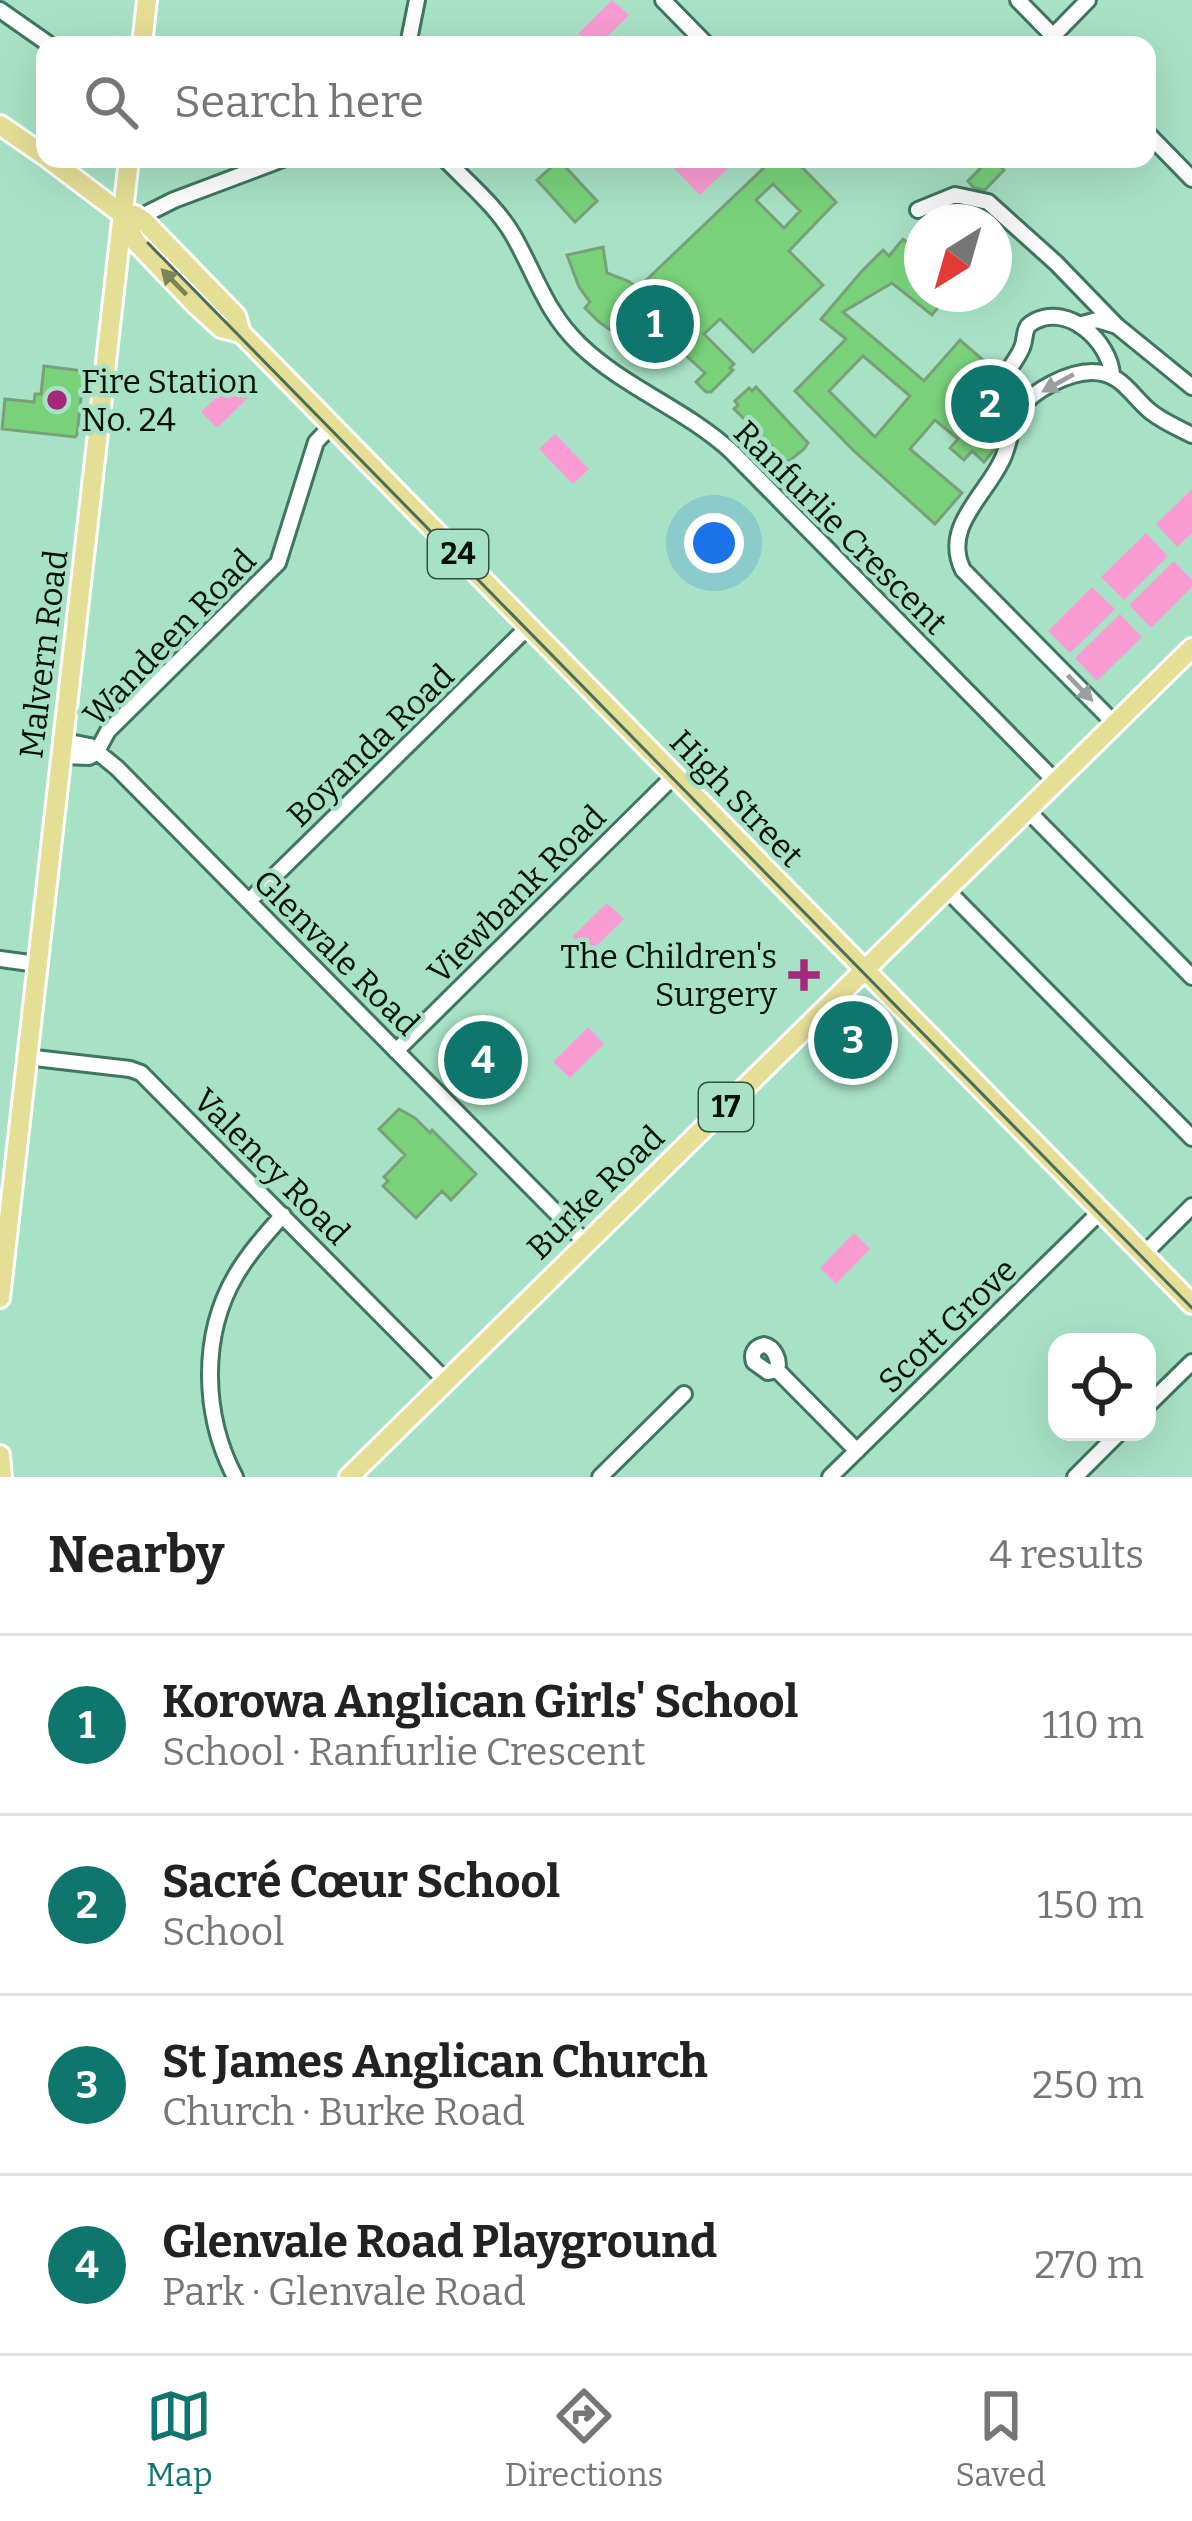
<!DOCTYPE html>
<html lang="en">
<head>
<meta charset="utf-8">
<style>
	body { margin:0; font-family:Bitter,serif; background:#f2f2f2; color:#222 }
	.controls { position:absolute; right:36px; bottom:36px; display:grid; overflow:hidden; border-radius:24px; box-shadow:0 12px 48px #0002 }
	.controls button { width:108px; height:108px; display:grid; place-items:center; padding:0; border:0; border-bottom:3px solid #e0e0e0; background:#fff; color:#222; font:60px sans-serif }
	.compass { position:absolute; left:904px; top:204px; width:108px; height:108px; border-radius:50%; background:#fff; box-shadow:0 12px 48px #0002; rotate:217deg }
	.you { position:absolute; left:714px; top:543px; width:42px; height:42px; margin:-30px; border:9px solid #fff; border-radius:50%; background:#1a73e8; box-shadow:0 0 0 18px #1a73e833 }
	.badge { display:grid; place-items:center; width:78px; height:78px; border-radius:50%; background:#0f766e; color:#fff; font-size:39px; font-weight:700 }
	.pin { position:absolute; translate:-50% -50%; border:6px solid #fff; box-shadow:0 3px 12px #0006 }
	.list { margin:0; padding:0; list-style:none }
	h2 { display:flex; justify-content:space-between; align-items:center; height:156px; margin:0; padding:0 48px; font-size:51px }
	h2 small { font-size:39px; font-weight:400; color:#767676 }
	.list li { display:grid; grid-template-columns:78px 1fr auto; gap:36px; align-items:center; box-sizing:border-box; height:180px; padding:0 48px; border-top:3px solid #e0e0e0 }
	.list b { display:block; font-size:45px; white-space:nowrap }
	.list p { margin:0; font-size:39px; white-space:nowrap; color:#767676 }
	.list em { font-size:39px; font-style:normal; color:#767676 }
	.icon { flex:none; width:66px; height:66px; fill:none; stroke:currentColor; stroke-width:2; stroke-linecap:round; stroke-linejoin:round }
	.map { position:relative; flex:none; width:1192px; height:1477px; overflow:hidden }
	.search { position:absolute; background:#fff; box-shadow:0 12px 48px #0002; left:36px; right:36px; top:36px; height:132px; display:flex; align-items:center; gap:30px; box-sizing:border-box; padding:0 42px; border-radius:24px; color:#767676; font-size:45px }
	.sheet { height:876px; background:#fff }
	nav { display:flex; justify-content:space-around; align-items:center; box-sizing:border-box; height:168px; border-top:3px solid #e0e0e0; background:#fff; font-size:33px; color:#767676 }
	nav a { display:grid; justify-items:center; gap:6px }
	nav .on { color:#0f766e }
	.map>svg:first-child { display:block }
	.green { fill:#fa9bd4 }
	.building { fill:#79d27a; stroke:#7aa079; stroke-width:3; fill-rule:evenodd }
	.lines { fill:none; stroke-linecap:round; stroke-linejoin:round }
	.minor-casing { stroke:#3f765e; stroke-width:20 }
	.major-casing { stroke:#fff; stroke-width:24 }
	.minor { stroke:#fff; stroke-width:14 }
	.major { stroke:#e5df96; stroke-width:18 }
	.tram { stroke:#4a6d5d; stroke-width:3 }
	.oneway { fill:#7e8257 }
	.oneway2 { fill:#99a09d }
	.poi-dot { fill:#a4287c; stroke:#a8e2c6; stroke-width:4.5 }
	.labels { text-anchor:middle; stroke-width:9; stroke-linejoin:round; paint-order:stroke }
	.shield { fill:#a8e2c6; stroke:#325042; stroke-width:3 }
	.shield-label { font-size:30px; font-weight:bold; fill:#001109 }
	.poi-label { font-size:33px; fill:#001109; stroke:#a8e2c6; text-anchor:start }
	.street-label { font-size:33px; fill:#001109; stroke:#a8e2c6 }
</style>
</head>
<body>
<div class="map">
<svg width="1192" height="1477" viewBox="0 0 1192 1477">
	<rect width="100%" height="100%" fill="#a8e2c6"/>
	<path class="green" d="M612,0l17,15 -30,30h-11l-10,-11z
		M665,159h73l-38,36z
		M236,378l16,16 -35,34 -16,-16z
		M555,434l34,35 -16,15 -34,-35z
		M1192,489v44l-15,14 -21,-23z
		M1146,533l22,23 -44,44 -23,-23z
		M1174,561l18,19v7l-41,41 -22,-23z
		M1092,587l23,22 -45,44 -22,-22z
		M1120,614l22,23 -45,44 -22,-23z
		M607,903l17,16 -35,34 -17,-16z
		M499,1018l27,26 -59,58 -26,-27z
		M588,1027l16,17 -34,34 -17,-16z
		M854,1233l16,16 -34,35 -16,-16z"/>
	<path class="building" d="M773,159h21l42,43 -47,49 34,34 -70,67 -33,-33 -16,15 30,30 -4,4 3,2 -22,22h-5l-10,-10 9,-9 -35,-32 -9,9 -34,-35 -12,18 -16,-11 -14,-14 5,-6 -11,-15 -12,-32 36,-8 4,26 21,8 10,7zM773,184l27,27 -16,17 -28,-28z
		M989,159h3l12,11 -19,20 -11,-2 -6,-7z
		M559,160l38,41 -22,21 -38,-42z
		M903,239l19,16v39h24l-4,4 2,2 -12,15 -40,-32 -49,29 81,69 36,-41 23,20 -35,40 25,21 11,-12 14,12 -10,13 9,7 -3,9 -10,12 -12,-11 -8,9 -14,-12 8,-9 -23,-19 -25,29 52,44 -27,31 -81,-73 -59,-60 51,-52 -25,-20 41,-48 21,-21 6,6zM863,356l47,40 -35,41 -46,-46z
		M44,366l40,5 -7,64 -2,2 -73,-8 3,-30 29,3 1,-8h6z
		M756,387l52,56 -4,6 -16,13 -54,-53 4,-4 -3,-4 14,-13 3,3z
		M399,1109l16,9 15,15 2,-3 44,44 -25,26 -9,-9 -26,27 -33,-32 5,-5 -4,-4 21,-22 -26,-26z"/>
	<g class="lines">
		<g class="minor-casing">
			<path id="minor" d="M663,0l44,45
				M1018,0l44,45
				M0,10l50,35
				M1053,36l35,-36
				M408,45l9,-45
				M1147,133l45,46
				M445,159c23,24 51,47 68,76 23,40 32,76 67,110 45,43 105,64 151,106l325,331
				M918,210l37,-15 33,7 68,61 61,63
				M140,217l34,-17 109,-41
				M1079,325l18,-5 20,6 75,61
				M1018,412c-7,-7 -16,-13 -15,-23 0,-18 15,-28 20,-44 2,-6 1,-13 5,-19 2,-2 5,-4 7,-5 35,-17 74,21 77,53
				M1115,724l-152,-154c-21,-42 21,-73 38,-108 9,-16 9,-38 19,-53 13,-19 49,-37 72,-37 30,0 39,24 59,40 13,10 27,16 41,23
				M64,741l26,5 27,22 469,475
				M96,753l12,-22 170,-168 38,-121 16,-17
				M62,756l27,1 7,-4
				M1027,810l165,167
				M946,889l246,249
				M249,901l279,-274
				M0,959l37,5
				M396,1051l278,-275
				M26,1057l104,12 11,4 305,308
				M1144,1254l48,-48
				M777,1370l-9,2 -14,-10c-3,-9 1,-15 10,-17 10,2 16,15 13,25l80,81
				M1147,1406l45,-44
				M235,1477c-32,-61 -35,-141 1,-202 13,-22 30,-41 47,-60
				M600,1477l84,-83
				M830,1477l271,-266
				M1075,1477l45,-45"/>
		</g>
		<g class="major-casing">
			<path id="major" d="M142,45l5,-45
				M0,125l45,31
				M49,159l74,56h12l9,6 92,95 5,17
				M123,215l12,26 61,64 25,23 20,5 14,14 937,957
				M0,1298l129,-1139
				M0,1455l2,22
				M349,1477l843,-829"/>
		</g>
		<use href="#minor" class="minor"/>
		<use href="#major" class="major"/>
		<path class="tram" d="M148,243l1044,1065"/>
	</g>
	<defs><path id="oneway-solid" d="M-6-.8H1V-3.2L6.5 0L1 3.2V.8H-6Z" transform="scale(3)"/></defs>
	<use class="oneway" href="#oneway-solid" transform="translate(174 282) rotate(-134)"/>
	<g class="oneway2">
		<use href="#oneway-solid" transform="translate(1058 383) rotate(151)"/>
		<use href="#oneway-solid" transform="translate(1080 688) rotate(46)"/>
	</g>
	<g class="poi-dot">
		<circle cx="57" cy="400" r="12"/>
		<path d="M798 957h12v12h12v12h-12v12h-12v-12h-12v-12h12z"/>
	</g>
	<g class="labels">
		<g class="shield">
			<rect x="428" y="530" width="60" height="48" rx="9"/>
			<rect x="699" y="1083" width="54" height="48" rx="9"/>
		</g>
		<g class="shield-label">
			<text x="458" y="564">24</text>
			<text x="726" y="1117">17</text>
		</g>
		<g class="poi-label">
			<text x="81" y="393">Fire Station<tspan x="81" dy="38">No. 24</tspan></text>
			<text x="777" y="968" text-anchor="end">The Children's<tspan x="777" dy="38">Surgery</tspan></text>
		</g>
		<g class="street-label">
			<text transform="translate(841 527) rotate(45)" y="12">Ranfurlie Crescent</text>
			<text transform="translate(169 637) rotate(-46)" y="12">Wandeen Road</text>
			<text transform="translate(43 654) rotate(-83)" y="12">Malvern Road</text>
			<text transform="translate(370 745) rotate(-44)" y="12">Boyanda Road</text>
			<text transform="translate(737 798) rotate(46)" y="12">High Street</text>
			<text transform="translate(516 894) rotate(-45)" y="12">Viewbank Road</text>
			<text transform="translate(337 952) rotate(45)" y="12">Glenvale Road</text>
			<text transform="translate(272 1166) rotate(45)" y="12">Valency Road</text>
			<text transform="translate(595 1192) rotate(-44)" y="12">Burke Road</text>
			<text transform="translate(947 1325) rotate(-44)" y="12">Scott Grove</text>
		</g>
	</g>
</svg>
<div class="controls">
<button><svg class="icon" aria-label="locate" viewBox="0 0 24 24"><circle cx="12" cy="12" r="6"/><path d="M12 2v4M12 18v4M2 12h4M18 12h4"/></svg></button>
</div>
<svg class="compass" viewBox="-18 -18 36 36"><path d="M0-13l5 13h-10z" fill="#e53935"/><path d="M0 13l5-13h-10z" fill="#767676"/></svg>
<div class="you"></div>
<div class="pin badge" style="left:655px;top:324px">1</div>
<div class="pin badge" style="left:990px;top:404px">2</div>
<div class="pin badge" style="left:853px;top:1040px">3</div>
<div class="pin badge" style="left:483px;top:1060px">4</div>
<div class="search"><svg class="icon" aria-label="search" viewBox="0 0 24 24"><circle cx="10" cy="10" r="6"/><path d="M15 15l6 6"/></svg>Search here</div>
</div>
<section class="sheet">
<h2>Nearby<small>4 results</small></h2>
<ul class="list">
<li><span class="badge">1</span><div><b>Korowa Anglican Girls' School</b><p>School · Ranfurlie Crescent</p></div><em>110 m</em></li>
<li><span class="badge">2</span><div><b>Sacré Cœur School</b><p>School</p></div><em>150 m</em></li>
<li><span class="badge">3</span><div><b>St James Anglican Church</b><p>Church · Burke Road</p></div><em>250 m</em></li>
<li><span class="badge">4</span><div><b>Glenvale Road Playground</b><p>Park · Glenvale Road</p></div><em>270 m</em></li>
</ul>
</section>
<nav>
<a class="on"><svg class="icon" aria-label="map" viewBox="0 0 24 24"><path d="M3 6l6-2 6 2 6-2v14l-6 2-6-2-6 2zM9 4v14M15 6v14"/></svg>Map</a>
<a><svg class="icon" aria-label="directions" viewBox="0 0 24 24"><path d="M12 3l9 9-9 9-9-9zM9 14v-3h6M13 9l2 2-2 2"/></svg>Directions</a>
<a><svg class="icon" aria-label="saved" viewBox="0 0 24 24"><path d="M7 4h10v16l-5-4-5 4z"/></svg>Saved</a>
</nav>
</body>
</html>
